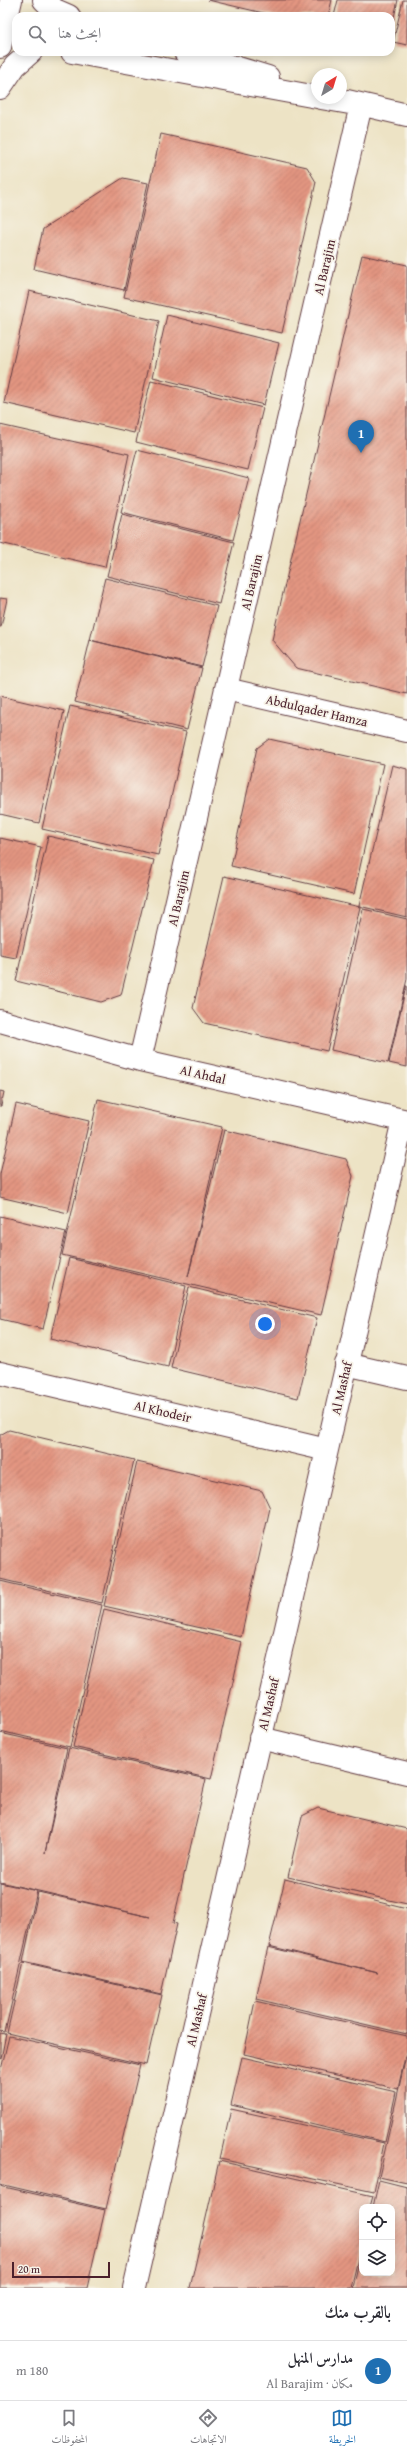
<!DOCTYPE html>
<html lang="ar">
<head>
<meta charset="utf-8">
<style>
	body { margin:0; font-family:"Gentium Book Plus",Amiri,serif; background:#f7f7f7; color:#2b2b33; direction:rtl }
	.controls { position:absolute; right:12px; bottom:12px; display:grid; overflow:hidden; border-radius:8px; box-shadow:0 2px 10px #0003 }
	.controls button { width:36px; height:36px; display:grid; place-items:center; padding:0; border:0; border-bottom:1px solid #e1e1e2; background:#fff; color:#2b2b33; font:20px sans-serif }
	.compass { position:absolute; left:311px; top:68px; width:36px; height:36px; border-radius:50%; background:#fff; box-shadow:0 2px 10px #0003; rotate:38deg }
	.scale { position:absolute; left:12px; bottom:10px; width:98px; box-sizing:border-box; padding-left:4px; border:2px solid #4a1f2b; border-top:0; font-size:11px; line-height:14px; white-space:nowrap; color:#4a1f2b; -webkit-text-stroke:3px #f7f3e8; paint-order:stroke }
	.you { position:absolute; left:265px; top:1324px; width:14px; height:14px; margin:-10px; border:3px solid #fff; border-radius:50%; background:#1a73e8; box-shadow:0 0 0 6px #1a73e833 }
	.badge { display:grid; place-items:center; width:26px; height:26px; border-radius:50%; background:#1f6fb2; color:#fff; font-size:13px; font-weight:700 }
	.pin { position:absolute; translate:-50% -33px; filter:drop-shadow(0 1px 2px #0008) }
	.pin::after { content:''; position:absolute; top:21px; width:14px; height:12px; background:inherit; clip-path:polygon(0 0,100% 0,50% 100%) }
	.list { margin:0; padding:0; list-style:none }
	h2 { display:flex; justify-content:space-between; align-items:center; height:52px; margin:0; padding:0 16px; font-size:17px }
	h2 small { font-size:13px; font-weight:400; color:#7c7c81 }
	.list li { display:grid; grid-template-columns:26px 1fr auto; gap:12px; align-items:center; box-sizing:border-box; height:60px; padding:0 16px; border-top:1px solid #e1e1e2 }
	.list b { display:block; font-size:15px; white-space:nowrap }
	.list p { margin:0; font-size:13px; white-space:nowrap; color:#7c7c81 }
	.list em { font-size:13px; font-style:normal; color:#7c7c81 }
	.icon { flex:none; width:22px; height:22px; fill:none; stroke:currentColor; stroke-width:2; stroke-linecap:round; stroke-linejoin:round }
	.map { position:relative; flex:none; width:407px; height:2288px; overflow:hidden; direction:ltr }
	.search { position:absolute; background:#fff; box-shadow:0 2px 10px #0003; left:12px; right:12px; top:12px; height:44px; display:flex; align-items:center; gap:10px; box-sizing:border-box; padding:0 14px; border-radius:12px; color:#7c7c81; font-size:15px }
	.sheet { height:112px; background:#fff }
	nav { display:flex; justify-content:space-around; align-items:center; box-sizing:border-box; height:56px; border-top:1px solid #e1e1e2; background:#fff; font-size:11px; color:#7c7c81 }
	nav a { display:grid; justify-items:center; gap:2px }
	nav .on { color:#1f6fb2 }
	.map>svg:first-child { display:block }
	.building { fill:url(#building-hatch) }
	.lines { fill:none; stroke-linecap:round; stroke-linejoin:round }
	.street-casing { stroke:#623c42; stroke-width:24 }
	.secondary-casing { stroke:#623c42; stroke-width:24 }
	.street { stroke:#fff; stroke-width:22 }
	.secondary { stroke:#fff; stroke-width:22 }
	.labels { text-anchor:middle; stroke-width:3.5; stroke-linejoin:round; paint-order:stroke }
	.street-label { font-size:13px; fill:#4a1f2b; stroke:#f7f3e8 }
</style>
</head>
<body>
<div class="map">
<svg width="407" height="2288" viewBox="0 0 407 2288">
	<defs>
		<pattern id="building-hatch" width="6" height="6" patternUnits="userSpaceOnUse"><rect width="6" height="6" fill="#e39581"/><path d="M-1 1l2-2M0 6l6-6M5 7l2-2" fill="none" stroke="#ba796a"/></pattern>
	</defs>
	<rect width="100%" height="100%" fill="#f7f3e8"/>
	<filter id="ink" filterUnits="userSpaceOnUse"><feTurbulence type="fractalNoise" baseFrequency=".025" numOctaves="2"/><feDisplacementMap in="SourceGraphic" scale="8" xChannelSelector="R" yChannelSelector="G"/><feConvolveMatrix kernelMatrix="1 2 1 2 8 2 1 2 1" color-interpolation-filters="sRGB"/></filter>
	<filter id="wash" filterUnits="userSpaceOnUse"><feTurbulence type="fractalNoise" baseFrequency=".012" numOctaves="4" result="noise"/><feDisplacementMap in="SourceGraphic" scale="16" xChannelSelector="R" yChannelSelector="G"/><feGaussianBlur stdDeviation="0.9" result="paint"/><feColorMatrix in="noise" values="0 0 0 0 0 0 0 0 0 0 0 0 0 0 0 0 0 1.4 0 .05"/><feComposite in="paint" operator="in"/></filter>
	<g filter="url(#wash)">
		<rect width="100%" height="100%" fill="#ede3c5"/>
		<g id="blocks">
			<path class="building" d="M208,0h124l-4,16h-52z
				M338,0h60l-6,26 -1,-10h-57z
				M403,0h4v45l-14,-3z
				M161,134l146,33 9,15 -34,151 -158,-36z
				M123,178l25,5 -24,107 -90,-21 9,-40z
				M362,255l45,10v429l-111,-26 -24,-28z
				M29,291l130,30 -25,112 -130,-30z
				M167,315l112,28 -15,62 -111,-28z
				M151,380l112,28 -15,62 -112,-28z
				M0,425l129,29 -24,113 -105,-24z
				M137,450l112,28 -16,62 -112,-28z
				M122,514l112,28 -15,62 -112,-28z
				M105,578l112,28 -15,61 -112,-27z
				M0,598l7,1 -6,28h-1z
				M90,640l112,28 -15,62 -112,-28z
				M0,696l64,15 -25,112 -39,-9z
				M70,706l116,26 -28,123 -116,-26z
				M269,739l114,25 -29,130 -123,-28 26,-118z
				M392,765l15,4v148l-48,-11z
				M48,836l106,24 -33,135 -20,7 -85,-21z
				M0,838l41,9 -25,111 -16,-3z
				M224,876l136,31 -33,144 -123,-28 -11,-15z
				M363,909l44,10v60l-19,84 -57,-13z
				M406,986h1v81l-18,-4z
				M0,1091l4,1 -3,14h-1z
				M98,1099l124,28 -34,150 36,-147 122,29 7,17 -32,139 -259,-60z
				M16,1104l73,17 -21,92 -68,-16v-23z
				M0,1216l66,16 -23,97 -43,-10z
				M69,1258l117,28 -18,81 -118,-28z
				M189,1287l128,31 -19,80 -127,-30z
				M9,1430l125,30 -32,143 -102,-24v-144z
				M137,1462l125,29 8,17 -29,129 -137,-31z
				M0,1581l102,24 -32,142 -70,-16z
				M104,1609l138,33 -31,137 -138,-32z
				M0,1733l67,15 -22,105 24,-105 137,31 -33,144 4,1 -16,70 -138,-32 15,-70 112,25 -150,-35z
				M318,1808l89,21v75l-119,-27 14,-61z
				M285,1879l122,30v125l-151,-35 12,-52 110,26 -109,-27z
				M0,1883l37,8 -32,141 -5,-1z
				M23,1963l139,32 -16,70 -139,-32z
				M255,2001l152,35v12l-9,41 -154,-35z
				M0,2033l6,1 -5,25h-1z
				M9,2036l131,29 -34,144 -106,-25v-110z
				M406,2056h1v127l-28,-6z
				M242,2057l154,35 -11,50 -154,-37z
				M231,2109l153,34 -10,49 -154,-33z
				M219,2161l154,35 -3,11h-8v35l-11,46h-161z
				M379,2180l28,7v101h-54l8,-35 1,20h30v-66h-19z
				M0,2186l105,24 -18,78h-87z"/>
		</g>
	</g>
	<g filter="url(#ink)">
		<use href="#blocks" fill-opacity="0" stroke="#623c42" stroke-width="1"/>
		<g class="lines">
			<g class="street-casing">
				<path id="street" d="M44,0l9,9 16,7
					M72,52l245,45
					M185,52l83,25
					M0,88l15,-22 16,-14
					M347,101l60,14
					M226,689l181,42
					M0,1021l140,39 267,61
					M140,1060l221,-955 -40,-7
					M346,1364l61,14
					M0,1373l327,77
					M260,1738l147,35
					M134,2288l269,-1168"/>
			</g>
			<g class="secondary-casing">
				<path id="secondary" d="M0,47l11,-47"/>
			</g>
			<use href="#street" class="street"/>
			<use href="#secondary" class="secondary"/>
		</g>
	</g>
	<g class="labels">
		<g class="street-label">
			<text transform="translate(324 267) rotate(-77)" y="5">Al Barajim</text>
			<text transform="translate(251 582) rotate(-77)" y="5">Al Barajim</text>
			<text transform="translate(317 710) rotate(13)" y="5">Abdulqader Hamza</text>
			<text transform="translate(178 898) rotate(-77)" y="5">Al Barajim</text>
			<text transform="translate(203 1074) rotate(13)" y="5">Al Ahdal</text>
			<text transform="translate(341 1388) rotate(-77)" y="5">Al Mashaf</text>
			<text transform="translate(163 1411) rotate(13)" y="5">Al Khodeir</text>
			<text transform="translate(268 1704) rotate(-77)" y="5">Al Mashaf</text>
			<text transform="translate(196 2020) rotate(-77)" y="5">Al Mashaf</text>
		</g>
	</g>
</svg>
<div class="controls">
<button><svg class="icon" aria-label="locate" viewBox="0 0 24 24"><circle cx="12" cy="12" r="6"/><path d="M12 2v4M12 18v4M2 12h4M18 12h4"/></svg></button>
<button><svg class="icon" aria-label="layers" viewBox="0 0 24 24"><path d="M12 4l9 5-9 5-9-5zM3 14l9 5 9-5"/></svg></button>
</div>
<svg class="compass" viewBox="-18 -18 36 36"><path d="M0-13l5 13h-10z" fill="#e53935"/><path d="M0 13l5-13h-10z" fill="#7c7c81"/></svg>
<div class="scale">20 m</div>
<div class="you"></div>
<div class="pin badge" style="left:361px;top:453px">1</div>
<div class="search"><svg class="icon" aria-label="search" viewBox="0 0 24 24"><circle cx="10" cy="10" r="6"/><path d="M15 15l6 6"/></svg>ابحث هنا</div>
</div>
<section class="sheet">
<h2>بالقرب منك<small></small></h2>
<ul class="list">
<li><span class="badge">1</span><div><b>مدارس المنهل</b><p>مكان · Al Barajim</p></div><em>180 m</em></li>
</ul>
</section>
<nav>
<a class="on"><svg class="icon" aria-label="map" viewBox="0 0 24 24"><path d="M3 6l6-2 6 2 6-2v14l-6 2-6-2-6 2zM9 4v14M15 6v14"/></svg>الخريطة</a>
<a><svg class="icon" aria-label="directions" viewBox="0 0 24 24"><path d="M12 3l9 9-9 9-9-9zM9 14v-3h6M13 9l2 2-2 2"/></svg>الاتجاهات</a>
<a><svg class="icon" aria-label="saved" viewBox="0 0 24 24"><path d="M7 4h10v16l-5-4-5 4z"/></svg>المحفوظات</a>
</nav>
</body>
</html>
